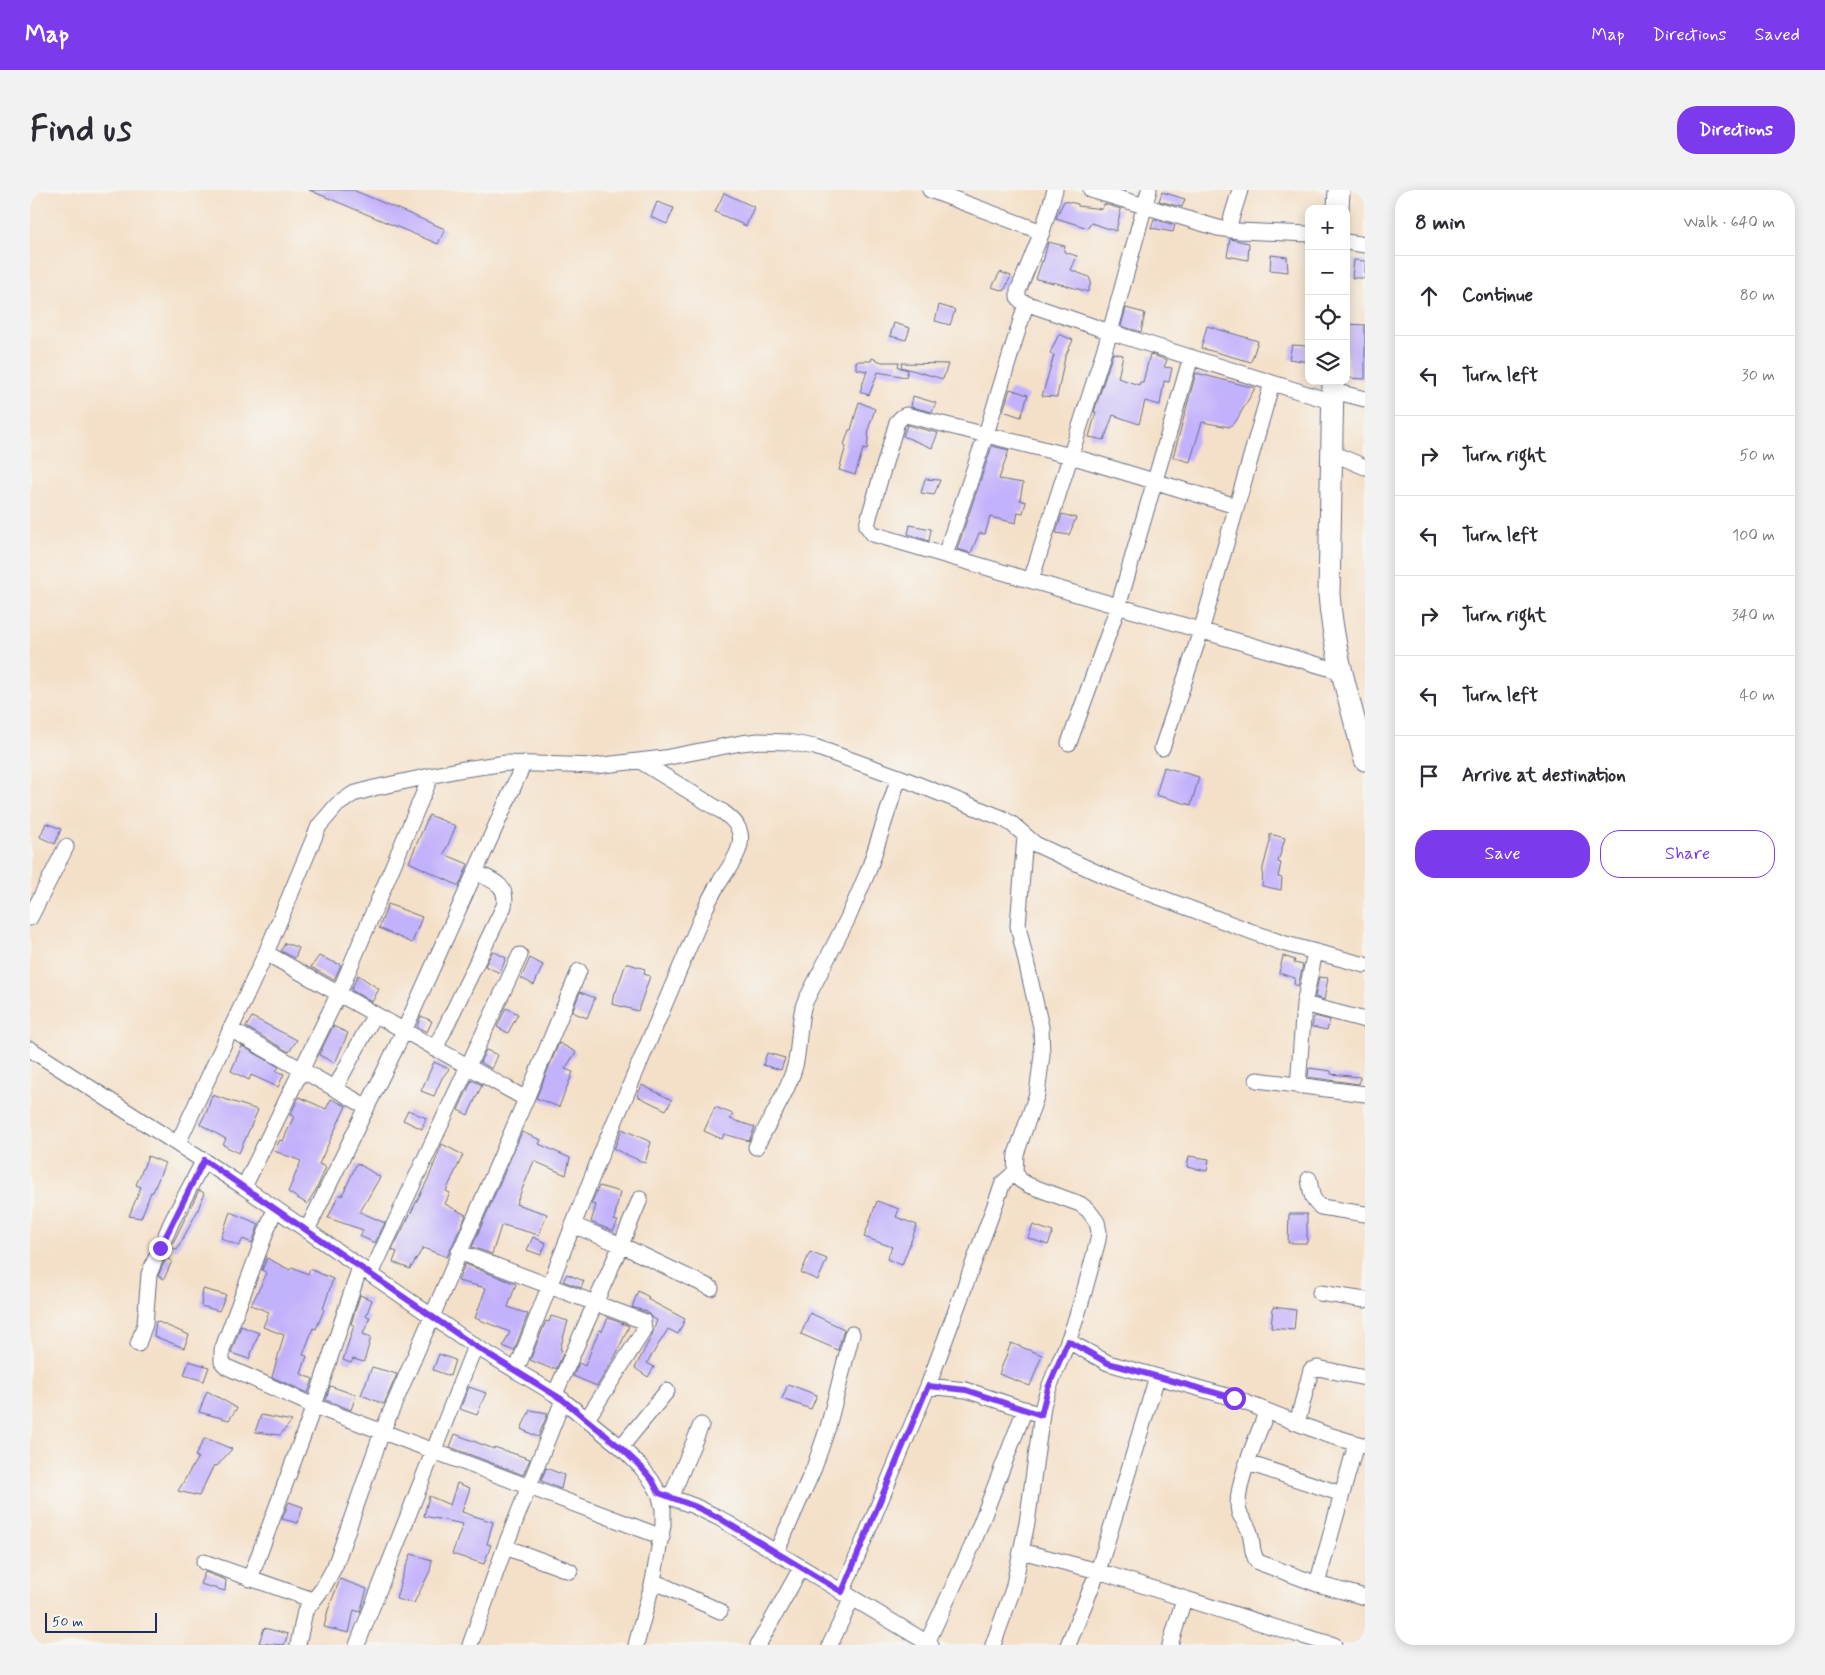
<!DOCTYPE html>
<html lang="en">
<head>
<meta charset="utf-8">
<style>
	body { margin:0; font-family:Mynerve,sans-serif; background:#f2f2f3; color:#2b2b33 }
	.controls { position:absolute; right:15px; top:15px; display:grid; overflow:hidden; border-radius:10px; box-shadow:0 2px 12px #0003 }
	.controls button { width:45px; height:45px; display:grid; place-items:center; padding:0; border:0; border-bottom:1px solid #e1e1e2; background:#fff; color:#2b2b33; font:25px sans-serif }
	.scale { position:absolute; left:15px; bottom:12px; width:112px; box-sizing:border-box; padding-left:5px; border:2px solid #1b2f5e; border-top:0; font-size:14px; line-height:18px; white-space:nowrap; color:#1b2f5e; -webkit-text-stroke:4px #f6f6f2; paint-order:stroke }
	.stop { position:absolute; width:15px; height:15px; margin:-11px; border:4px solid #7c3aed; border-radius:50%; background:#fff }
	.stop.end { background:#7c3aed; border-color:#fff; box-shadow:0 1px 5px #0008 }
	.list { margin:0; padding:0; list-style:none }
	h2 { display:flex; justify-content:space-between; align-items:center; height:65px; margin:0; padding:0 20px; font-size:21px }
	h2 small { font-size:16px; font-weight:400; color:#7c7c81 }
	.list li { display:grid; grid-template-columns:32px 1fr auto; gap:15px; align-items:center; box-sizing:border-box; height:80px; padding:0 20px; border-top:1px solid #e1e1e2 }
	.list b { display:block; font-size:19px; white-space:nowrap }
	.list em { font-size:16px; font-style:normal; color:#7c7c81 }
	.actions { display:flex; gap:10px; padding:15px 20px }
	.actions a { flex:1; padding:11px 0; border:1px solid #7c3aed; border-radius:20px; text-align:center; font-size:18px; color:#7c3aed }
	.actions .main { background:#7c3aed; color:#fff }
	.icon { flex:none; width:28px; height:28px; fill:none; stroke:currentColor; stroke-width:2; stroke-linecap:round; stroke-linejoin:round }
	.map { position:relative; flex:none; width:1335px; height:1455px; overflow:hidden; border-radius:20px }
	header { display:flex; align-items:center; gap:30px; box-sizing:border-box; height:70px; padding:0 25px; background:#7c3aed; color:#fff }
	header strong { font-size:24px }
	nav { display:flex; gap:28px; margin-inline-start:auto; font-size:18px }
	.intro { display:flex; align-items:center; justify-content:space-between; box-sizing:border-box; height:120px; padding:0 30px }
	h1 { margin:0; font-size:35px }
	.button { padding:12px 22px; border-radius:20px; background:#7c3aed; color:#fff; font-size:18px; font-weight:700 }
	main { display:flex; gap:30px; padding:0 30px }
	aside { flex:1; background:#fff; border-radius:20px; box-shadow:0 2px 12px #0003 }
	.map>svg:first-child { display:block }
	.building { fill:#c2b1fb }
	.lines { fill:none; stroke-linecap:round; stroke-linejoin:round }
	.minor-casing { stroke:#676d83; stroke-width:17 }
	.secondary-casing { stroke:#676d83; stroke-width:23 }
	.minor { stroke:#fff; stroke-width:15 }
	.secondary { stroke:#fff; stroke-width:21 }
	.route { stroke:#7c3aed; stroke-width:6 }
</style>
</head>
<body>
<header>
<strong>Map</strong>
<nav><a>Map</a><a>Directions</a><a>Saved</a></nav>
</header>
<div class="intro"><h1>Find us</h1><a class="button">Directions</a></div>
<main>
<div class="map">
<svg width="1335" height="1455" viewBox="0 0 1335 1455">
	<rect width="100%" height="100%" fill="#f6f6f2"/>
	<filter id="ink" filterUnits="userSpaceOnUse"><feTurbulence type="fractalNoise" baseFrequency=".02" numOctaves="2"/><feDisplacementMap in="SourceGraphic" scale="10" xChannelSelector="R" yChannelSelector="G"/><feConvolveMatrix kernelMatrix="1 2 1 2 8 2 1 2 1" color-interpolation-filters="sRGB"/></filter>
	<filter id="wash" filterUnits="userSpaceOnUse"><feTurbulence type="fractalNoise" baseFrequency=".0096" numOctaves="4" result="noise"/><feDisplacementMap in="SourceGraphic" scale="20" xChannelSelector="R" yChannelSelector="G"/><feGaussianBlur stdDeviation="1.12" result="paint"/><feColorMatrix in="noise" values="0 0 0 0 0 0 0 0 0 0 0 0 0 0 0 0 0 1.4 0 .05"/><feComposite in="paint" operator="in"/></filter>
	<g filter="url(#wash)">
		<rect width="100%" height="100%" fill="#f4e0c8"/>
		<g id="blocks">
			<path class="building" d="M279,0h44l92,39 -7,15z
				M1132,2l23,7 -3,8 -23,-6z
				M694,3l30,14 -8,19 -31,-14z
				M1034,11l14,3v2l24,3 2,-5 17,5 -5,22 -25,-8 -3,5 -32,-10z
				M627,12l17,6 -7,16 -16,-7z
				M1124,29l21,6 -2,7 -22,-4z
				M1200,49l19,4 -1,17 -21,-4z
				M1018,52l17,4 -1,6 13,4 -6,14 18,7 2,5 -3,10 -34,-10v1l-18,-4 6,-18 1,1z
				M1241,65l16,2 1,15 -18,-2z
				M1324,70l11,1v17h-13z
				M970,82l11,4 -7,15 -12,-4z
				M909,115l16,5 -5,15 -15,-4z
				M1096,118l19,5 -4,19 -20,-6z
				M864,133l16,5 -4,12 -16,-4z
				M1316,134l19,1v54l-16,-1 -1,-22h-2z
				M1177,136l51,15 -7,21 -50,-14z
				M1029,144l14,6 -8,17 -8,40 -15,-1 12,-41 -4,-2z
				M1262,155l17,1v16l-20,-3z
				M1083,163l10,2 -5,23 21,7 1,-3h3l7,-28 17,6 -3,7 8,1 -3,14 -5,-1 -4,24 -15,-4 -6,23 -26,-9 -9,25 -15,-3 7,-25h-2z
				M842,168l10,4h17l-1,5 10,3 -2,7 -28,-5 -9,23 -9,-3 7,-21 -11,-2v-8h15z
				M872,173l46,1 -5,15 -42,-12z
				M1166,183l59,15 -19,33 -7,6 -27,-5 -12,40 -17,-5z
				M980,199l18,6 -7,22 -18,-6z
				M883,206l23,7 -4,9 -21,-5z
				M829,212l16,7 -6,18 -2,23 -4,-1 -8,26 -16,-5 7,-24 -2,-1 5,-15h2z
				M877,235l31,8 -6,15 -29,-12z
				M962,256l17,4 -10,29 24,4 -3,17 6,2 -3,11 -5,-1 -2,11 -26,-6 -5,17 -6,-1 -8,20 -14,-4z
				M895,289l15,1 -6,15 -13,-2z
				M1032,324l14,4 -7,17 -13,-2z
				M880,335l21,4 -2,12 -21,-7z
				M1134,577l35,10 -8,28 -35,-10z
				M399,625l27,11 -12,28 24,10 -9,22 -50,-24z
				M16,633l15,6 -6,15 -15,-7z
				M1240,644l15,4 -7,24 3,1 -3,14 4,1 -1,12 -19,-4 1,-18 7,-27z
				M358,714l34,13 -10,26 -33,-15z
				M255,753l14,5 -4,10 -14,-7z
				M463,761l13,7 -6,15 -15,-7z
				M289,766l22,9 -7,15 -23,-13z
				M1253,766l12,4 -1,3 9,2 -5,21 -4,-2 1,-6 -16,-5z
				M500,768l13,7 -9,20 -13,-7z
				M596,773l19,6 -1,5 6,2 -12,35 -26,-7 2,-12h2z
				M328,785l21,14 -7,13 -21,-12z
				M1289,787l9,1 -4,22 -9,-3z
				M550,802l15,6 -8,20 -15,-6z
				M476,818l12,6 -10,19 -11,-6z
				M391,826l11,5 -5,11 -10,-5z
				M1284,826l16,4 -3,10 -15,-3z
				M222,827l45,23 -8,12 -43,-25z
				M303,836l15,7 -13,30 -16,-8z
				M529,853l17,9 -11,17 8,3 -14,35 -23,-9z
				M212,856l37,21 -3,4 8,3 -6,13 -27,-12 -2,5 -18,-9z
				M456,860l12,5 -6,14 -12,-7z
				M737,863l18,5 -4,12 -18,-5z
				M404,872l15,7 -7,9 -8,18 -13,-5z
				M1279,878l22,3v3l29,3 -1,7 -51,-7z
				M442,890l10,5 -14,30 -10,-5z
				M612,895l30,15 -6,10 -29,-14z
				M182,905l46,15 -19,43 -16,-8 3,-6 -26,-15 7,-13z
				M269,907l27,12 5,-10 15,7 -27,58 7,3 -9,21 -10,16 -19,-12 13,-31 -27,-10 6,-11 3,1 11,-25 -4,-1z
				M685,917l18,7 -3,5 25,8 -6,14 -25,-7 -2,5 -18,-8z
				M378,920l18,8 -4,11 -19,-9z
				M592,939l29,13 -6,21 -31,-14z
				M492,942l19,8 -2,4 31,14 -4,17 -32,-14 -18,43 31,10 -8,21 -36,-10 -2,1 -9,28 -20,-7z
				M412,954l21,11 -17,36 4,2 -5,11 21,11 -19,42 -24,-9 -13,21 -17,-7 4,-10 -5,-2 37,-73z
				M118,966l17,7 -12,29h-2l-10,26 -12,-2 12,-29 -5,-2z
				M1159,966l20,3 -2,12 -20,-4z
				M327,973l23,14 -20,35 25,11 -10,20 -15,-7 3,-6 -35,-12 11,-24 3,2z
				M569,996l21,6 -6,28 4,1 -5,10 -22,-9 5,-17 -5,-1z
				M169,1000l5,3 -6,17 -21,40 -6,-3z
				M847,1011l22,8 -3,8 21,8 -15,40 -15,-6 5,-12 -28,-10z
				M200,1022l29,12 -7,19 -9,-4 -4,7 -18,-8z
				M1259,1024h18v29h-19z
				M1003,1035l20,7 -5,13 -20,-7z
				M503,1047l13,6 -5,12 -14,-5z
				M780,1062l17,7 -9,21 -17,-7z
				M136,1068l6,3 -8,18 -6,-3z
				M237,1068l23,12 2,-3 16,7 2,-5 23,10 -10,30 1,1 -8,19 -3,-1 -10,27 4,1 -6,18 12,5 -5,14 -36,-16 12,-42 -21,-8 6,-15 -18,-7 16,-32 -5,-3z
				M435,1074l51,20 -8,23 20,7 -14,37 -11,-5 7,-14 -35,-14 11,-30 -28,-7z
				M537,1084l17,7 -3,7 -18,-7z
				M173,1099l23,6 -7,16 -18,-5z
				M608,1101l11,6 -2,2 38,20 -7,15 -10,-5 -21,34 7,4 -6,10 -13,-9 17,-33 5,-15 -5,-2 -5,-6 -15,-5z
				M330,1105l12,5 -6,16 4,1 -7,17 8,3 -7,25 -11,-3 -2,4 -8,-3 11,-35 -3,-1z
				M1243,1117l23,3 -2,20 -23,-2z
				M780,1123l34,16 -6,21 -37,-16z
				M521,1126l17,5 -8,28 2,1 -2,3 3,1 -7,15 -3,-2 -1,2 -22,-9 16,-39 3,1z
				M578,1128l21,8 -14,31 -18,29 -24,-10 6,-13 6,3 14,-36 3,1z
				M126,1131l33,14 -5,13 -30,-12z
				M211,1136l18,7 -10,26 -18,-6z
				M981,1153l31,12 -12,31 -31,-12z
				M409,1164l16,6 -5,16 -17,-6z
				M159,1171l20,6 -5,14 -20,-6z
				M342,1177l25,7 -13,30 -23,-9z
				M758,1194l29,11 -6,14 -29,-10z
				M300,1196l26,9 -5,15 -25,-10z
				M439,1197l17,6 -9,22 -17,-6z
				M177,1201l30,17 -8,12 -30,-8z
				M500,1220l18,3 -10,24 -17,-8z
				M231,1225l31,6 -12,14 -25,-3z
				M425,1244l39,15v-2l36,12 -7,16 -73,-28z
				M174,1249h4l24,10 -15,17 -3,-1 -15,31 -21,-5 20,-34 -3,-1z
				M516,1278l18,7 -3,14 -20,-8z
				M427,1293l13,5 -8,24 31,10 -6,22 4,1 -7,19 -32,-10 11,-30 -39,-8 5,-20 21,9z
				M259,1312l14,5 -5,16 -16,-4z
				M381,1364l21,6 -2,11 -16,32 -18,-4 7,-25z
				M175,1382l21,8 -1,11 -25,-7z
				M310,1389l27,10 -7,23 -6,-2 -5,23 -25,-6 4,-17z
				M234,1438l24,6 -4,11 -25,-2z"/>
		</g>
	</g>
	<g filter="url(#ink)">
		<use href="#blocks" fill-opacity="0" stroke="#676d83" stroke-width="1"/>
		<g class="lines">
			<g class="minor-casing">
				<path id="minor" d="M900,0l112,42
					M1025,0l-13,42 -24,59v6l4,5 88,30 223,70
					M1061,0l127,38 21,3 70,3
					M1198,39l12,-39
					M1316,52l19,3
					M1303,201l32,8
					M1302,263l33,14
					M1206,316l-165,-50 -165,-41 -4,2 -5,5 -28,95 -2,9 6,8 469,138
					M915,365l41,-121 40,-130
					M1001,390l79,-248 39,-142
					M1039,553l49,-136 73,-250
					M1132,558l39,-117 71,-248
					M0,728l36,-71
					M236,763l260,146
					M1274,814l61,16
					M200,839l137,78
					M0,859l214,138 231,159 80,48 66,53 20,20 11,14 7,12 4,16v16l-10,56 -17,64
					M405,859l69,-143c5,-22 -13,-26 -29,-34
					M1227,890l108,14
					M1268,896l6,-82 11,-52
					M305,898l40,-74
					M148,953l88,-190 53,-127 18,-21 16,-11 21,-6 84,-18 48,-7 89,3 69,-8 77,-15 18,-2 28,1 28,5 84,30 103,41 10,6 23,20 76,35 171,64 83,22
					M726,957c12,-24 32,-56 39,-81 5,-21 3,-42 9,-62l44,-86 21,-49 30,-92
					M1279,989c2,11 2,22 12,28l44,7
					M214,997l95,-194 92,-217
					M245,1018l-53,142v12l5,5 87,39 348,131
					M543,1035l48,20 90,43
					M277,1040l97,-199 120,-268
					M429,1062l184,69 1,9 -57,89
					M341,1084l149,-319
					M1290,1103l45,7
					M1038,1151l40,22 126,35 91,36 40,12
					M108,1154l7,-20 4,-50 23,-53 32,-61
					M486,1181l87,-222 103,-242c4,-8 8,-17 13,-24 9,-15 30,-38 18,-57 -3,-6 -9,-10 -14,-14l-83,-51
					M898,1196l38,4 69,23
					M525,1204l66,-149 19,-46
					M1237,1221c-9,24 -34,78 -28,101 3,8 9,13 11,21 3,10 1,21 8,29l59,22 48,13
					M1267,1233l14,-53 7,-2 47,10
					M591,1257l46,-56
					M1218,1273l94,31
					M629,1303l35,13 25,12 212,127
					M641,1307l30,-72
					M475,1357l65,24
					M991,1361l77,20 198,63 38,11
					M746,1363l38,-85 14,-41 24,-93
					M174,1372l109,38
					M220,1389l64,-173 46,-139
					M623,1391l67,30
					M1287,1394l39,-140
					M812,1403l86,-207 75,-203 12,-11
					M268,1455l7,-34 18,-23 12,-22 47,-134 144,-333 53,-128
					M327,1455l118,-299
					M440,1455l35,-98 58,-147
					M728,1455l43,-77
					M800,1455l22,-47
					M896,1455l46,-99 53,-137
					M963,1455l20,-56 14,-66 16,-117c6,-23 17,-43 25,-65 13,-33 21,-67 30,-101l1,-8 -2,-10 -9,-12 -8,-6 -52,-19 -8,-5 -5,-8 1,-18 21,-60 5,-39 -1,-28 -23,-101 7,-90
					M1038,1455l30,-74 59,-194
					M1140,1455l14,-46"/>
			</g>
			<g class="secondary-casing">
				<path id="secondary" d="M1308,19l1,-19
					M1303,191l-4,213c4,57 22,111 36,166"/>
			</g>
			<use href="#minor" class="minor"/>
			<use href="#secondary" class="secondary"/>
		</g>
	</g>
	<g class="lines" filter="url(#ink)">
		<path class="route" d="M130,1058l44,-88 271,186 88,54 58,48 20,19 11,13 7,13 35,13 25,12 123,74 86,-206 38,4 75,25 7,-27 20,-47 40,22 126,35"/>
	</g>
</svg>
<div class="controls">
<button>+</button>
<button>−</button>
<button><svg class="icon" aria-label="locate" viewBox="0 0 24 24"><circle cx="12" cy="12" r="6"/><path d="M12 2v4M12 18v4M2 12h4M18 12h4"/></svg></button>
<button><svg class="icon" aria-label="layers" viewBox="0 0 24 24"><path d="M12 4l9 5-9 5-9-5zM3 14l9 5 9-5"/></svg></button>
</div>
<div class="scale">50 m</div>
<div class="stop" style="left:1204px;top:1208px"></div>
<div class="stop end" style="left:130px;top:1058px"></div>
</div>
<aside>
<h2>8 min<small>Walk · 640 m</small></h2>
<ul class="list">
<li><svg class="icon" aria-label="ahead" viewBox="0 0 24 24"><path d="M12 20V5M6 11l6-6 6 6"/></svg><div><b>Continue</b></div><em>80 m</em></li>
<li><svg class="icon" aria-label="left" viewBox="0 0 24 24"><path d="M17 20v-9H6M10 6l-5 5 5 5"/></svg><div><b>Turn left</b></div><em>30 m</em></li>
<li><svg class="icon" aria-label="right" viewBox="0 0 24 24"><path d="M7 20v-9h11M14 6l5 5-5 5"/></svg><div><b>Turn right</b></div><em>50 m</em></li>
<li><svg class="icon" aria-label="left" viewBox="0 0 24 24"><path d="M17 20v-9H6M10 6l-5 5 5 5"/></svg><div><b>Turn left</b></div><em>100 m</em></li>
<li><svg class="icon" aria-label="right" viewBox="0 0 24 24"><path d="M7 20v-9h11M14 6l5 5-5 5"/></svg><div><b>Turn right</b></div><em>340 m</em></li>
<li><svg class="icon" aria-label="left" viewBox="0 0 24 24"><path d="M17 20v-9H6M10 6l-5 5 5 5"/></svg><div><b>Turn left</b></div><em>40 m</em></li>
<li><svg class="icon" aria-label="arrive" viewBox="0 0 24 24"><path d="M6 21V4h12l-3 4 3 4H6"/></svg><div><b>Arrive at destination</b></div></li>
</ul>
<div class="actions"><a class="main">Save</a><a>Share</a></div>
</aside>
</main>
</body>
</html>
